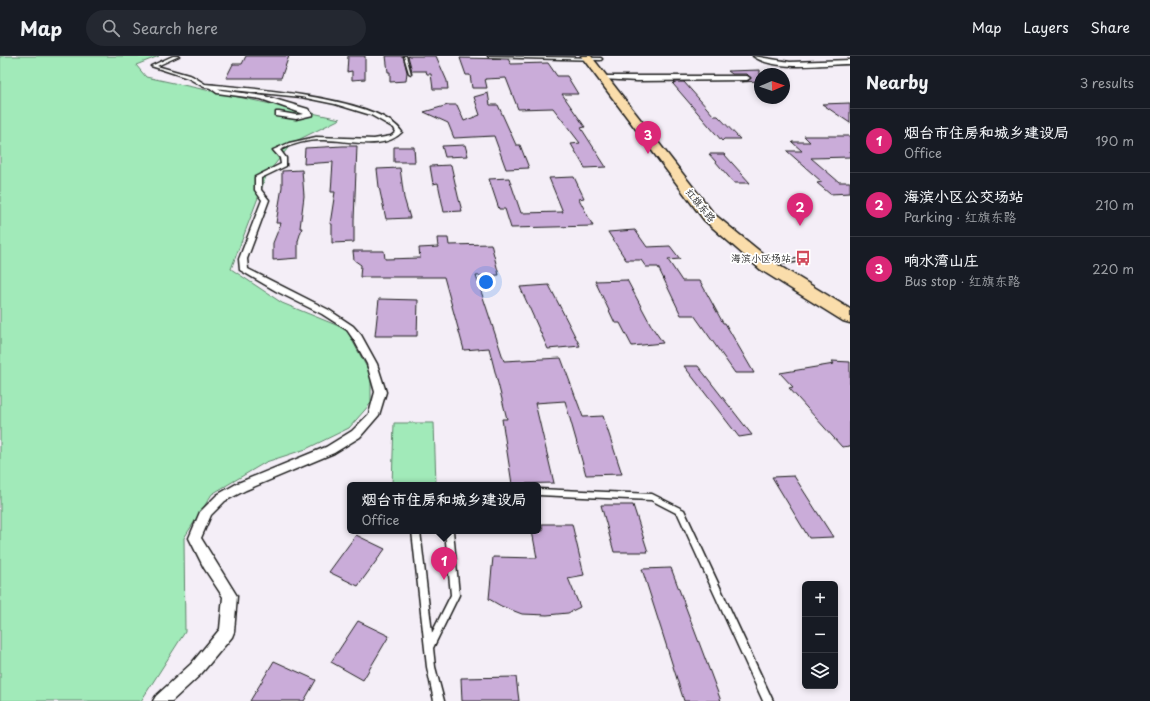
<!DOCTYPE html>
<html lang="en">
<head>
<meta charset="utf-8">
<style>
	body { margin:0; font-family:"Playpen Sans","LXGW WenKai TC",sans-serif; background:#242831; color:#f1f3f6 }
	.controls { position:absolute; right:12px; bottom:12px; display:grid; overflow:hidden; border-radius:6px; box-shadow:0 2px 6px #0003 }
	.controls button { width:36px; height:36px; display:grid; place-items:center; padding:0; border:0; border-bottom:1px solid #363941; background:#171b24; color:#f1f3f6; font:20px sans-serif }
	.compass { position:absolute; left:754px; top:12px; width:36px; height:36px; border-radius:50%; background:#171b24; box-shadow:0 2px 6px #0003; rotate:88deg }
	.you { position:absolute; left:486px; top:226px; width:14px; height:14px; margin:-10px; border:3px solid #fff; border-radius:50%; background:#1a73e8; box-shadow:0 0 0 6px #1a73e833 }
	.badge { display:grid; place-items:center; width:26px; height:26px; border-radius:50%; background:#db2777; color:#fff; font-size:13px; font-weight:700 }
	.pin { position:absolute; translate:-50% -33px; filter:drop-shadow(0 1px 2px #0008) }
	.pin::after { content:''; position:absolute; top:21px; width:14px; height:12px; background:inherit; clip-path:polygon(0 0,100% 0,50% 100%) }
	.popup { position:absolute; left:347px; top:426px; width:194px; height:52px; box-sizing:border-box; display:grid; place-content:center; border-radius:6px; background:#171b24; filter:drop-shadow(0 1px 3px #0005); font-size:13px; white-space:nowrap; color:#9ea1a6 }
	.popup b { font-size:15px; color:#f1f3f6 }
	.popup::after { content:''; position:absolute; left:50%; top:100%; margin-left:-8px; border:8px solid transparent; border-top-color:#171b24 }
	.list { margin:0; padding:0; list-style:none }
	h2 { display:flex; justify-content:space-between; align-items:center; height:52px; margin:0; padding:0 16px; font-size:17px }
	h2 small { font-size:13px; font-weight:400; color:#9ea1a6 }
	.list li { display:grid; grid-template-columns:26px 1fr auto; gap:12px; align-items:center; box-sizing:border-box; height:64px; padding:0 16px; border-top:1px solid #363941 }
	.list b { display:block; font-size:15px; white-space:nowrap }
	.list p { margin:0; font-size:13px; white-space:nowrap; color:#9ea1a6 }
	.list em { font-size:13px; font-style:normal; color:#9ea1a6 }
	.icon { flex:none; width:22px; height:22px; fill:none; stroke:currentColor; stroke-width:2; stroke-linecap:round; stroke-linejoin:round }
	.map { position:relative; flex:none; width:850px; height:645px; overflow:hidden }
	header { display:flex; align-items:center; gap:24px; box-sizing:border-box; height:56px; padding:0 20px; background:#171b24; border-bottom:1px solid #363941 }
	header strong { font-size:19px }
	nav { display:flex; gap:22px; margin-inline-start:auto; font-size:14px }
	.search { width:280px; height:36px; background:#242831; display:flex; align-items:center; gap:10px; box-sizing:border-box; padding:0 14px; border-radius:22px; color:#9ea1a6; font-size:15px }
	main { display:flex }
	aside { flex:1; background:#171b24 }
	.map>svg:first-child { display:block }
	.green { fill:#a1eab9; stroke:#5e836a }
	.building { fill:#caacd9; stroke:#1c1c1c }
	.lines { fill:none; stroke-linecap:round; stroke-linejoin:round }
	.service-casing { stroke:#1c1c1c; stroke-width:3 }
	.pedestrian-casing { stroke:#1c1c1c; stroke-width:3 }
	.minor-casing { stroke:#1c1c1c; stroke-width:3 }
	.primary-casing { stroke:#1c1c1c; stroke-width:3 }
	.service { fill:#fff; fill-rule:evenodd }
	.pedestrian { fill:#fff; fill-rule:evenodd }
	.minor { fill:#fff; fill-rule:evenodd }
	.primary { fill:#faddab; fill-rule:evenodd }
	.labels { text-anchor:middle; stroke-width:3.5; stroke-linejoin:round; paint-order:stroke }
	.far-street-label { font-size:10px; fill:#1c1c1c; stroke:#fff }
	.far-poi-label { font-size:10px; fill:#1c1c1c; stroke:#fff; text-anchor:end }
</style>
</head>
<body>
<header>
<strong>Map</strong>
<div class="search"><svg class="icon" aria-label="search" viewBox="0 0 24 24"><circle cx="10" cy="10" r="6"/><path d="M15 15l6 6"/></svg>Search here</div>
<nav><a>Map</a><a>Layers</a><a>Share</a></nav>
</header>
<main>
<div class="map">
<svg width="850" height="645" viewBox="0 0 850 645">
	<rect width="100%" height="100%" fill="#f4eef7"/>
	<filter id="ink" filterUnits="userSpaceOnUse"><feTurbulence type="fractalNoise" baseFrequency=".025" numOctaves="2"/><feDisplacementMap in="SourceGraphic" scale="8" xChannelSelector="R" yChannelSelector="G"/><feConvolveMatrix kernelMatrix="1 2 1 2 8 2 1 2 1" color-interpolation-filters="sRGB"/></filter>
	<g filter="url(#ink)">
		<path class="green" d="M0,0h159l-23,9 10,12 194,42 -48,24 -25,31 -36,95 51,34 64,26 25,46v28l-22,25 -43,21 -40,13 -54,32 -28,44 1,94 -44,69h-141z
			M394,367h40l2,62h-44z"/>
		<path class="building" d="M246,0h43l-8,22h-55l7,-14h9z
			M348,0h17v23l-13,1v-9l-5,1z
			M386,0h17l4,16 -1,9 -16,1v-10h-2z
			M408,0h28l11,25 1,8h-15l-2,-15h-4l-1,-3h-14z
			M460,2l48,1 3,5 37,-1 9,13h10l11,18h-16l23,33 -4,1 25,39 -21,1 -14,-24 9,-1 -27,-35 -35,1 -12,-31 -21,1 2,9h-15l-2,-13h-4z
			M760,14v11l-19,1 7,-1 3,-3 -4,-4h-15l-4,-3z
			M675,26h9l30,34h4l22,23h-16l-2,2 -49,-57z
			M488,37l2,12h8l18,40h4l9,23 -23,1 -12,-33 -40,2 -6,-15 -24,-11 24,-7h9l7,16 16,-6 -6,-18z
			M850,47v20l-28,-19z
			M804,80h46v21l-39,1 28,24h11v11l-20,1 -13,-11 5,-1 -35,-31h15l-10,-9h18z
			M465,89l3,11 -23,1 -3,-11z
			M343,90h14l-3,74v22l-22,1v-19h-2l5,-32h-4l2,-30 -29,2 1,-16z
			M394,91h20l1,15h-21z
			M709,98h15l26,29h-16z
			M451,109l7,31 4,15 -18,1 -6,-29 -5,1 -3,-18z
			M400,112l4,30 6,20 -24,1 -7,-32 -2,-18z
			M302,114l2,26 -4,32h2l-4,13v17l-25,2v-17l8,-20h-5l6,-36v-16z
			M574,121l10,21 -5,1 14,27 -82,2 -6,-19h-6l-10,-30 20,-1 12,35 42,-1 -14,-34z
			M635,174l12,17 23,-1 10,13 -12,1 14,21h18l23,42h2l29,50h-19l-41,-58h-13l-23,-48h-12l-5,-7h-15l-18,-28z
			M437,182h11l1,7 42,-1 8,31 -23,1 28,85 57,-3 22,59 20,-1 19,58 -36,1 -21,-74 -30,2 19,80 -42,1 -10,-65h5l-18,-71 -25,2 -20,-73h-84l1,-12 -7,-5 -1,-9h31l1,8 35,-1 -1,-10 19,-1z
			M627,224l25,47 11,16 -31,3 -12,-23h-5l-20,-42z
			M549,229l31,61 -32,3 -28,-62z
			M379,243l39,1 -1,36h-42z
			M832,305l18,1v84l-8,1 -53,-59 4,-1 -13,-14 54,-9z
			M684,310h14l54,69 -13,2z
			M794,420l39,61 -24,1 -37,-61z
			M601,449h32l15,47h-34z
			M542,468h30l12,51 -16,3 12,29 -12,6 -21,2 -25,-1 -21,-8 -12,-7 4,-42 44,1 -5,-27h11z
			M356,479l29,14 -27,37 -29,-14z
			M671,512l50,133h-37l-42,-132z
			M358,565l31,15 -26,44 -32,-18z
			M274,605l42,19 -12,21h-54z
			M516,621l3,24h-57l-1,-23z"/>
		<g class="lines">
			<g class="service-casing">
				<path id="service" d="M404,0h2l5,18 -2,-1z
					M488,0l113,2 1,1 -1,1 -112,-3z
					M798,203h2v2l-32,5 -2,-1 2,-1z
					M538,433l114,5 32,16 89,191h-10l-85,-187 -27,-14 -113,-5z
					M412,475h8l12,102 19,-38 -6,-64h8l6,64 -26,53 2,19 9,34h-10l-7,-34z"/>
			</g>
			<g class="pedestrian-casing">
				<path id="pedestrian" d="M173,0h6l-22,10 35,10 13,8c41,4 175,13 197,48 -19,20 -56,7 -81,8 -13,0 -29,4 -41,10l6,8v8l-25,12v12l8,10 -22,59 1,10 81,41 24,16 8,9 16,29 9,28 -7,23 -19,22 -26,16 -88,37 -21,11 -14,14 -10,23 36,58 -3,36 -2,5 -31,37 -29,27h-19l3,-5 35,-32 29,-35 3,-32 -19,-29 -15,-30 11,-26 17,-17 21,-12 88,-36 26,-16 17,-17 6,-22 -8,-28 -13,-24 -7,-10 -25,-16 -46,-23 -36,-21 -1,-11 23,-59 -7,-10v-13l26,-13 -1,-6 -7,-8 16,-7 27,-6 58,2 17,-3 5,-4 -2,-4 -23,-13 -36,-11 -34,-7 -97,-10 -16,-9 -37,-12z"/>
			</g>
			<g class="minor-casing">
				<path id="minor" d="M753,0l37,6 60,-2v4c-26,0 -75,8 -97,-8z
					M600,20h147l3,2 -3,2 -110,1 -35,-2 -2,-1z
					M209,29h4l8,5 43,6 44,13 5,6 -17,4 -20,-3v-4h3l17,3 8,-1 -43,-15 -44,-6 -8,-6z"/>
			</g>
			<g class="primary-casing">
				<path id="primary" d="M581,0h10l123,158 59,48 77,47v14l-7,-2 -82,-51 -57,-50z"/>
			</g>
			<use href="#service" class="service"/>
			<use href="#pedestrian" class="pedestrian"/>
			<use href="#minor" class="minor"/>
			<use href="#primary" class="primary"/>
		</g>
	</g>
	<defs>
		<g id="bus-bare" transform="scale(1.2)"><path d="M-5-6H5V4H4V6H2V4H-2V6H-4V4H-5ZM-3.5-4V0h7V-4ZM-3.5 1.2v1.5H-2V1.2ZM2 1.2v1.5H3.5V1.2Z" fill="#d1495b" stroke="#fff" stroke-width="2.5" paint-order="stroke"/></g>
	</defs>
	<g fill-rule="evenodd">
		<use href="#bus-bare" x="803" y="202"/>
	</g>
	<g class="labels">
		<g class="far-street-label">
			<text transform="translate(701 149) rotate(50)" y="4">红旗东路</text>
		</g>
		<g class="far-poi-label">
			<text x="791" y="206">海滨小区场站</text>
		</g>
	</g>
</svg>
<div class="controls">
<button>+</button>
<button>−</button>
<button><svg class="icon" aria-label="layers" viewBox="0 0 24 24"><path d="M12 4l9 5-9 5-9-5zM3 14l9 5 9-5"/></svg></button>
</div>
<svg class="compass" viewBox="-18 -18 36 36"><path d="M0-13l5 13h-10z" fill="#e53935"/><path d="M0 13l5-13h-10z" fill="#9ea1a6"/></svg>
<div class="you"></div>
<div class="pin badge" style="left:444px;top:524px">1</div>
<div class="popup"><b>烟台市住房和城乡建设局</b>Office</div>
<div class="pin badge" style="left:800px;top:170px">2</div>
<div class="pin badge" style="left:648px;top:98px">3</div>
</div>
<aside>
<h2>Nearby<small>3 results</small></h2>
<ul class="list">
<li><span class="badge">1</span><div><b>烟台市住房和城乡建设局</b><p>Office</p></div><em>190 m</em></li>
<li><span class="badge">2</span><div><b>海滨小区公交场站</b><p>Parking · 红旗东路</p></div><em>210 m</em></li>
<li><span class="badge">3</span><div><b>响水湾山庄</b><p>Bus stop · 红旗东路</p></div><em>220 m</em></li>
</ul>
</aside>
</main>
</body>
</html>
